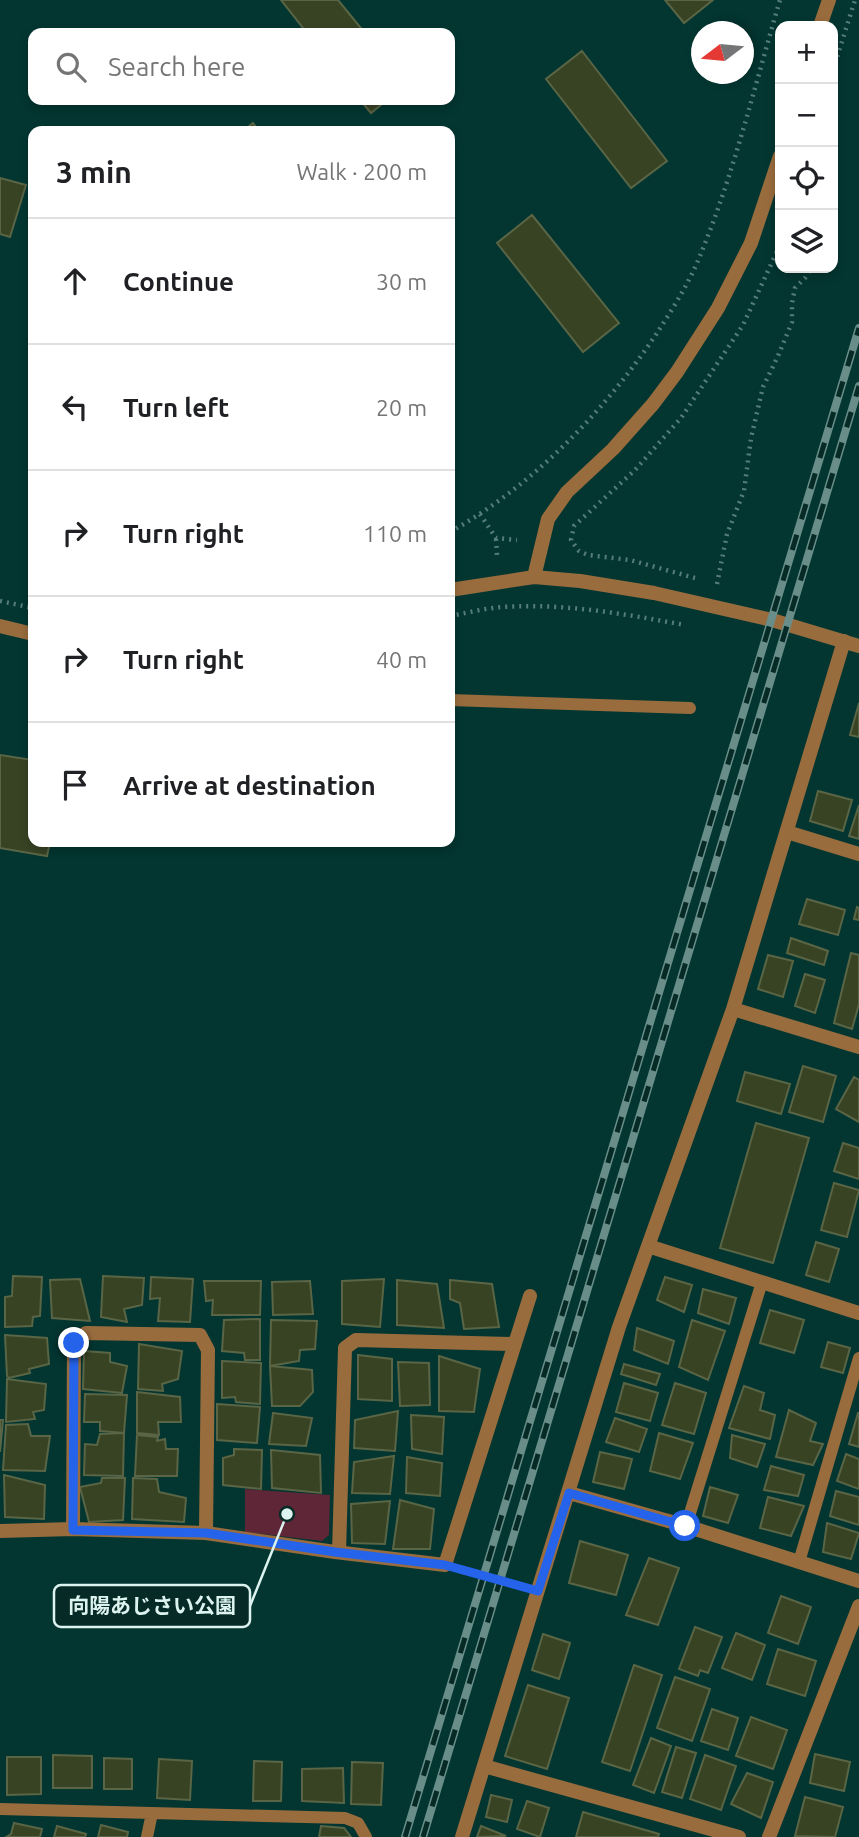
<!DOCTYPE html>
<html lang="en">
<head>
<meta charset="utf-8">
<style>
	body { margin:0; font-family:Ubuntu,"Noto Sans JP",sans-serif; background:#f6f6f6; color:#202124 }
	.controls { position:absolute; right:21px; top:21px; display:grid; overflow:hidden; border-radius:14px; box-shadow:0 4px 10px #0003 }
	.controls button { width:63px; height:63px; display:grid; place-items:center; padding:0; border:0; border-bottom:2px solid #e0e0e0; background:#fff; color:#202124; font:35px sans-serif }
	.compass { position:absolute; left:691px; top:21px; width:63px; height:63px; border-radius:50%; background:#fff; box-shadow:0 4px 10px #0003; rotate:254deg }
	.stop { position:absolute; width:21px; height:21px; margin:-16px; border:5px solid #2563eb; border-radius:50%; background:#fff }
	.stop.end { background:#2563eb; border-color:#fff; box-shadow:0 2px 7px #0008 }
	.list { margin:0; padding:0; list-style:none }
	h2 { display:flex; justify-content:space-between; align-items:center; height:91px; margin:0; padding:0 28px; font-size:30px }
	h2 small { font-size:23px; font-weight:400; color:#757577 }
	.list li { display:grid; grid-template-columns:46px 1fr auto; gap:21px; align-items:center; box-sizing:border-box; height:126px; padding:0 28px; border-top:2px solid #e0e0e0 }
	.list b { display:block; font-size:26px; white-space:nowrap }
	.list em { font-size:23px; font-style:normal; color:#757577 }
	.icon { flex:none; width:38px; height:38px; fill:none; stroke:currentColor; stroke-width:2; stroke-linecap:round; stroke-linejoin:round }
	.map { position:relative; flex:none; width:859px; height:1837px; overflow:hidden }
	.search { position:absolute; background:#fff; box-shadow:0 4px 10px #0003; left:28px; top:28px; width:427px; height:77px; display:flex; align-items:center; gap:18px; box-sizing:border-box; padding:0 24px; border-radius:14px; color:#757577; font-size:26px }
	.panel { position:absolute; background:#fff; box-shadow:0 4px 10px #0003; left:28px; top:126px; width:427px; height:721px; border-radius:14px }
	.map>svg:first-child { display:block }
	.green { fill:#5e2636 }
	.building { fill:#384324; stroke:#596545; stroke-width:2 }
	.lines { fill:none; stroke-linecap:round; stroke-linejoin:round }
	.path { stroke:#557d79; stroke-width:4.5; stroke-dasharray:2 5; stroke-linecap:butt }
	.service { stroke:#996c3e; stroke-width:12 }
	.minor { stroke:#996c3e; stroke-width:14 }
	.tertiary { stroke:#996c3e; stroke-width:14 }
	.rail-casing { stroke:#698e8a; stroke-width:8 }
	.rail { stroke:#062b27; stroke-width:5; stroke-dasharray:16; stroke-linecap:butt }
	.route { stroke:#2563eb; stroke-width:9 }
	.leader { fill:none; stroke:#dcf3ef; stroke-width:2.5 }
	.callout-dot { fill:#dcf3ef; stroke:#062b27; stroke-width:2.5 }
	.callout { fill:#062b27; stroke:#dcf3ef; stroke-width:2.5 }
	.callout-label { font-size:21px; text-anchor:middle; font-weight:bold; fill:#dcf3ef }
</style>
</head>
<body>
<div class="map">
<svg width="859" height="1837" viewBox="0 0 859 1837">
	<rect width="100%" height="100%" fill="#033631"/>
	<path class="green" d="M245,1489l85,6 -1,40 -7,6 -77,-9z"/>
	<path class="building" d="M281,0h57l27,33h-58z
		M665,0h48l-29,23z
		M582,51l85,110 -36,27 -85,-109z
		M360,100h27l-16,13z
		M253,123l6,8h-16z
		M0,178l26,7 -16,52 -10,-3z
		M532,215l87,108 -36,29 -86,-109z
		M859,703v34l-9,-2z
		M0,755l33,5v82h17l-3,14 -47,-8z
		M818,791l34,9 -9,31 -33,-10z
		M859,805v34l-10,-3z
		M807,899l38,11 -7,25 -39,-11z
		M857,907l2,1v12l-5,-1z
		M791,938l37,13 -4,14 -37,-12z
		M851,953l8,2v49l-7,25 -18,-6z
		M768,955l25,6 -10,36 -25,-8z
		M805,974l20,6 -10,33 -20,-7z
		M803,1066l33,10 -13,46 -34,-10z
		M745,1072l45,12 -9,30 -44,-13z
		M854,1077l5,3v42l-23,-13z
		M756,1123l53,15 -36,125 -53,-15z
		M843,1143l16,5v31l-25,-8z
		M834,1183l25,7 -12,47 -26,-7z
		M816,1242l23,7 -10,33 -23,-7z
		M13,1276l29,1 -2,39 -7,1 -1,9 -27,1v-30l7,-1z
		M103,1276l41,2 -2,27 -18,4 3,13 -26,-5z
		M151,1277l42,2 -3,43 -32,-1 2,-23 -10,1z
		M665,1277l27,8 -8,27 -27,-12z
		M80,1279l10,42 -38,-3 -2,-38z
		M384,1279l-4,48 -38,-3v-43z
		M397,1280l40,4 7,44 -47,-3z
		M450,1280l42,4 7,43 -35,2 -4,-26 -10,-4z
		M204,1281h57l-1,34h-48l1,-15 -7,1z
		M310,1281l3,33 -40,1 -1,-33z
		M703,1289l33,9 -7,26 -31,-11z
		M770,1310l34,10 -10,33 -34,-10z
		M260,1319v41h-15l-1,-7 -22,-2 2,-31z
		M271,1320l46,1 -2,28 -15,1 -1,11 -29,5z
		M692,1320l33,11 -17,49 -29,-13z
		M637,1328l37,13 -6,23 -34,-14z
		M5,1335l42,3 2,26 -20,5 1,4 -21,5 -2,-2z
		M828,1342l22,6 -7,25 -22,-6z
		M139,1344l43,7 -4,28 -16,5 1,7 -25,-2z
		M84,1351l26,2v9l17,4 -5,27 -39,-4z
		M358,1355l34,4v42l-34,-2z
		M439,1356l41,13 -6,43 -35,-1z
		M222,1361l39,2 -1,41 -24,-2 -1,-5 -13,1z
		M398,1362l31,1 1,42 -30,1z
		M624,1364l36,10 -4,11 -35,-11z
		M270,1366l42,4 1,22 -13,14h-28z
		M7,1379l39,5 -2,26 -11,2 2,7 -29,3z
		M624,1383l34,10 -8,28 -34,-9z
		M675,1383l31,10 -12,41 -32,-9z
		M744,1386l20,7 -4,17 15,5 -5,24 -41,-11z
		M137,1392l43,5 1,25h-23l1,13 -22,-2z
		M85,1394l42,1 -3,38 -24,-2v-9h-16z
		M217,1404l43,3 -3,36 -40,-3z
		M789,1410l27,13 -6,18 13,3 -10,21 -37,-8z
		M398,1411l-3,40 -41,-3 1,-28z
		M273,1413l39,5 -6,28 -37,-2z
		M858,1413h1v34l-10,-3z
		M411,1415l33,2 -2,37 -30,-5z
		M615,1418l32,11 -8,23 -33,-10z
		M0,1420h3l-3,32z
		M28,1424l3,12h19l-5,35 -42,-1 3,-45z
		M124,1433l-1,43 -39,-1 1,-31 12,1 3,-11z
		M659,1433l34,10 -13,36 -30,-8z
		M137,1435l21,2 -1,4 8,-2 1,10h12l-1,27h-42z
		M732,1435l33,9 -8,23 -27,-9z
		M234,1449l28,1 -1,39 -38,-4v-27l11,-3z
		M271,1450l49,5 1,38 -49,-5z
		M600,1452l32,7 -8,30 -31,-7z
		M846,1454l13,5v30l-22,-8z
		M394,1456l-4,38 -38,-1 2,-31z
		M407,1457l35,6 -2,33 -34,-3z
		M771,1466l33,9 -6,21 -34,-6z
		M4,1475l41,10 -1,34 -39,-2z
		M102,1478h23l-2,42 -34,2 -9,-35 21,-4z
		M133,1478l24,1 2,13 27,6 -2,24 -52,-3z
		M710,1487l28,8 -10,28 -25,-7z
		M836,1491l23,6v28l-29,-9z
		M768,1497l36,9 -13,30 -31,-8z
		M400,1500l34,9 -4,40h-37z
		M390,1501l-5,43 -33,-1 -1,-39z
		M827,1523l32,10 -8,26 -28,-7z
		M580,1541l48,14 -12,40 -47,-12z
		M649,1558l30,10 -21,57 -32,-10z
		M781,1596l30,11 -13,37 -30,-11z
		M695,1627l27,10 -14,36 -8,-3 -2,6 -19,-7z
		M736,1633l29,12 -13,35 -30,-12z
		M543,1634l27,9 -11,36 -27,-9z
		M778,1649l38,12 -11,35 -38,-12z
		M634,1665l28,10 -32,96 -28,-9z
		M675,1677l35,12 -18,52 -35,-13z
		M528,1685l41,13 -22,71 -42,-13z
		M712,1709l26,9 -10,32 -27,-9z
		M751,1717l36,13 -14,39 -37,-13z
		M651,1738l20,8 -17,47 -21,-8z
		M676,1747l20,6 -14,45 -20,-6z
		M815,1754l35,8 -6,29 -34,-8z
		M53,1755l39,1v32h-39z
		M705,1755l31,11 -15,44 -31,-11z
		M7,1757h34v37l-34,1z
		M104,1758l28,1v30h-28z
		M159,1759l33,2 -2,39 -33,-2z
		M254,1761l28,1 -1,39h-28z
		M352,1762l31,1 -2,42 -30,-1z
		M343,1768l1,35 -42,-2v-32z
		M747,1773l26,9 -12,36 -30,-14z
		M491,1795l21,5 -5,22 -21,-5z
		M805,1797l38,10 -8,30 -40,-1z
		M527,1801l22,7 -9,29 -23,-8z
		M583,1812l76,22 -1,3h-82z
		M14,1823l28,6 -2,8h-34l5,-3z
		M101,1825l27,7 -1,5h-29z
		M57,1826l29,8 -1,3h-31z
		M321,1826l23,2 7,9h-32z
		M481,1826l25,10 -29,1z"/>
	<g class="lines">
		<path class="path" d="M833,70l22,-70
			M480,514l16,24 21,2
			M450,532c82,-46 152,-118 205,-196 15,-23 31,-48 42,-73 36,-85 57,-175 83,-263
			M496,539l1,16
			M695,578l-65,-18 -42,-5 -9,-4 -8,-11 3,-14 61,-56 46,-52 62,-93 37,-80
			M717,584l10,-50 17,-43 7,-53 12,-51 15,-31 14,-34v-19l3,-15 10,-10 6,-10
			M0,601l33,7
			M450,616c17,-3 35,-8 53,-9 62,-4 121,7 182,18
			M465,1571l55,15"/>
		<path class="service" d="M450,700l240,8
			M686,1526l76,-244
			M799,1562l60,-204
			M0,1809l345,9 13,5 8,14
			M147,1837l5,-24"/>
		<path class="minor" d="M787,832l72,22
			M733,1009l126,38
			M648,1246l211,67
			M569,1493l117,33 173,55
			M73,1529l1,-186 12,-10 114,2 8,15 -2,183
			M0,1531l73,-2 133,4 129,19 110,13 85,-269
			M339,1552l6,-204 11,-8 158,4
			M484,1766l255,71
			M462,1837l157,-510 114,-318 111,-368
			M769,1837l90,-231"/>
		<path class="tertiary" d="M820,26l9,-26
			M534,577l14,-58 19,-27 46,-43 40,-45 24,-32 41,-64 33,-65 29,-87
			M450,590l84,-13 46,4 74,12 118,27 87,26
			M0,626l33,8"/>
		<g class="rail-casing">
			<path id="rail" d="M405,1837l454,-1509
				M423,1837l436,-1451"/>
		</g>
		<use href="#rail" class="rail"/>
	</g>
	<g class="lines">
		<path class="route" d="M74,1343l-1,187 133,3 129,19 110,13 93,26 31,-98 116,33"/>
	</g>
	<path class="leader" d="M287 1514L250 1606"/>
	<circle class="callout-dot" cx="287" cy="1514" r="7"/>
	<rect class="callout" x="54" y="1585" width="196" height="42" rx="7"/>
	<g class="callout-label">
		<text x="152" y="1613">向陽あじさい公園</text>
	</g>
</svg>
<div class="controls">
<button>+</button>
<button>−</button>
<button><svg class="icon" aria-label="locate" viewBox="0 0 24 24"><circle cx="12" cy="12" r="6"/><path d="M12 2v4M12 18v4M2 12h4M18 12h4"/></svg></button>
<button><svg class="icon" aria-label="layers" viewBox="0 0 24 24"><path d="M12 4l9 5-9 5-9-5zM3 14l9 5 9-5"/></svg></button>
</div>
<svg class="compass" viewBox="-18 -18 36 36"><path d="M0-13l5 13h-10z" fill="#e53935"/><path d="M0 13l5-13h-10z" fill="#757577"/></svg>
<div class="stop" style="left:685px;top:1526px"></div>
<div class="stop end" style="left:74px;top:1343px"></div>
<div class="search"><svg class="icon" aria-label="search" viewBox="0 0 24 24"><circle cx="10" cy="10" r="6"/><path d="M15 15l6 6"/></svg>Search here</div>
<section class="panel">
<h2>3 min<small>Walk · 200 m</small></h2>
<ul class="list">
<li><svg class="icon" aria-label="ahead" viewBox="0 0 24 24"><path d="M12 20V5M6 11l6-6 6 6"/></svg><div><b>Continue</b></div><em>30 m</em></li>
<li><svg class="icon" aria-label="left" viewBox="0 0 24 24"><path d="M17 20v-9H6M10 6l-5 5 5 5"/></svg><div><b>Turn left</b></div><em>20 m</em></li>
<li><svg class="icon" aria-label="right" viewBox="0 0 24 24"><path d="M7 20v-9h11M14 6l5 5-5 5"/></svg><div><b>Turn right</b></div><em>110 m</em></li>
<li><svg class="icon" aria-label="right" viewBox="0 0 24 24"><path d="M7 20v-9h11M14 6l5 5-5 5"/></svg><div><b>Turn right</b></div><em>40 m</em></li>
<li><svg class="icon" aria-label="arrive" viewBox="0 0 24 24"><path d="M6 21V4h12l-3 4 3 4H6"/></svg><div><b>Arrive at destination</b></div></li>
</ul>
</section>
</div>
</body>
</html>
